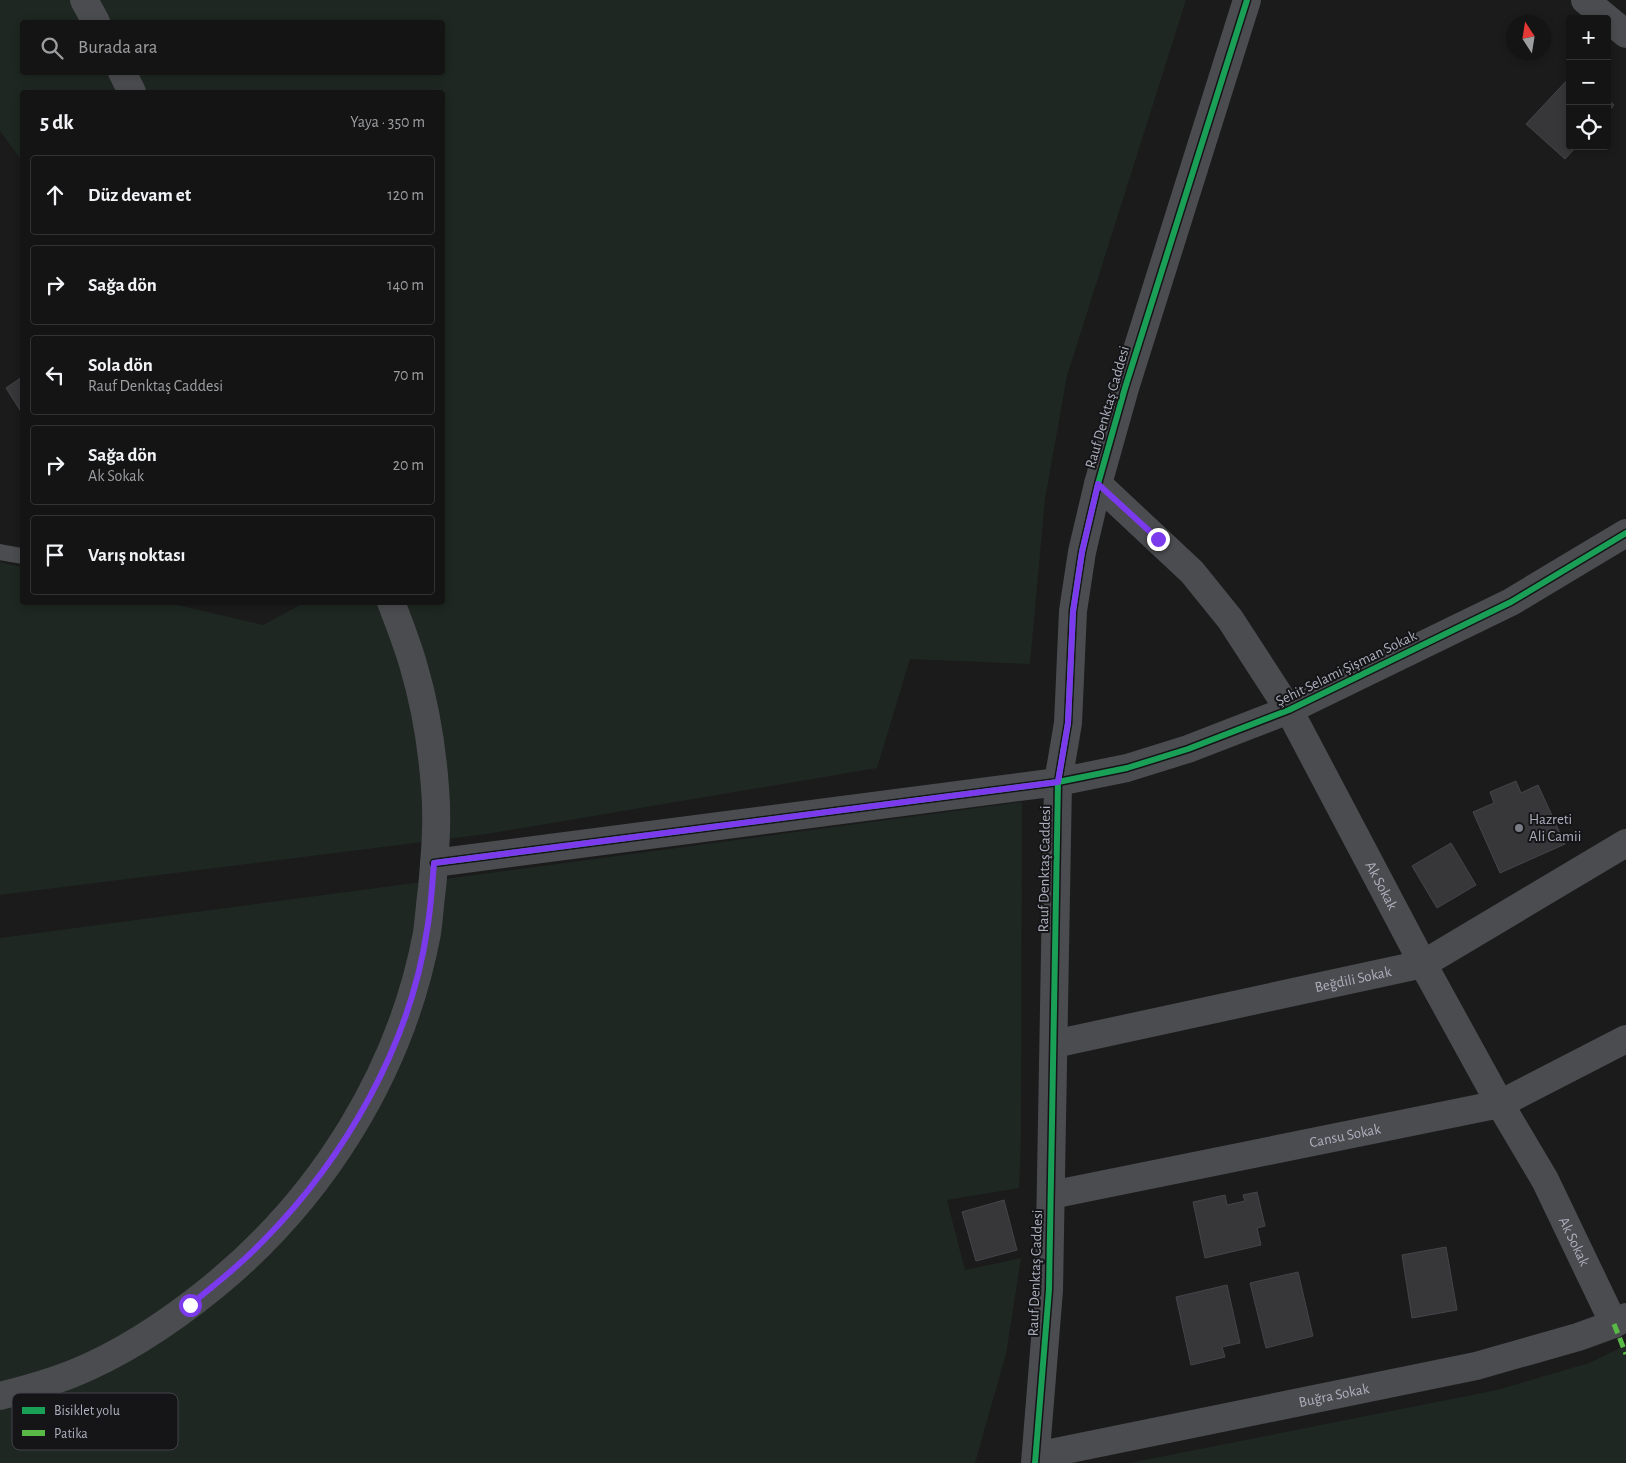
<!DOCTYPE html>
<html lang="tr">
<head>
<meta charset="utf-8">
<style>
	body { margin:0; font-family:"Alegreya Sans",sans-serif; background:#1d1d1e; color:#f1f3f6 }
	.controls { position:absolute; right:15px; top:15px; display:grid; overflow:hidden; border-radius:5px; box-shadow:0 2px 8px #0003 }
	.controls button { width:45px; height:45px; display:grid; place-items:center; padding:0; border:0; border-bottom:1px solid #333334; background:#141415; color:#f1f3f6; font:25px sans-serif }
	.compass { position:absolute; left:1506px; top:15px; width:45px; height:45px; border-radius:50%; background:#141415; box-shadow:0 2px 8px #0003; rotate:348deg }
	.stop { position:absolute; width:15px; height:15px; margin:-11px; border:4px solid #7c3aed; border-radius:50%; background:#fff }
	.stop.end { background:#7c3aed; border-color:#fff; box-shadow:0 1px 5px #0008 }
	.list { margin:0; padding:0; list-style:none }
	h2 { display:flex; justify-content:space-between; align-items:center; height:65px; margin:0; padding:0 20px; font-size:21px }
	h2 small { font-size:16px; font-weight:400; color:#9d9ea0 }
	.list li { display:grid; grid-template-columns:32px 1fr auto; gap:15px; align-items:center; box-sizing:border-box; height:80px; margin:0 10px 10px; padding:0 10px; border:1px solid #333334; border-radius:5px }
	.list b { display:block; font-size:19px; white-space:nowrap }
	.list p { margin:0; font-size:16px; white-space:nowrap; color:#9d9ea0 }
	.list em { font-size:16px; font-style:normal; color:#9d9ea0 }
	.icon { flex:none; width:28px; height:28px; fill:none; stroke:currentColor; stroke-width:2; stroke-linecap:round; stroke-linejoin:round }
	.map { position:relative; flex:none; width:1626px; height:1463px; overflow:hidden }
	.search { position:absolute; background:#141415; box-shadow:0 2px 8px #0003; left:20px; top:20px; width:425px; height:55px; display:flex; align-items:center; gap:12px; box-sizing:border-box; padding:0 18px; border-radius:5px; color:#9d9ea0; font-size:19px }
	.panel { position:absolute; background:#141415; box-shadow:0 2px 8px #0003; left:20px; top:90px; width:425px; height:515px; border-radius:5px }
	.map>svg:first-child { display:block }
	.green { fill:#1e2721; fill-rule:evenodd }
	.building { fill:#37373a; stroke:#444548 }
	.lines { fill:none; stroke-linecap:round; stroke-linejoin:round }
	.service { stroke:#4b4c4f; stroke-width:16 }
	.minor { stroke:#4b4c4f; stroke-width:28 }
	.tertiary { stroke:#4b4c4f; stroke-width:28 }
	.quiet { stroke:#58b947; stroke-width:5; stroke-dasharray:10 5; stroke-linecap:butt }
	.cycleway-casing { stroke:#151518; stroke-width:9 }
	.cycleway { stroke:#1a9f57; stroke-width:6 }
	.route { stroke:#7c3aed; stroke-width:6 }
	.poi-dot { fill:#797b85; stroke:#151518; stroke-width:2 }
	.labels { text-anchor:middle; stroke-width:4; stroke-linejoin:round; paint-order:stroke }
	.street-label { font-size:15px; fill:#acafbd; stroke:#151518 }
	.poi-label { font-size:15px; fill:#acafbd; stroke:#151518; text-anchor:start }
	.key { fill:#151518; stroke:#42434a; stroke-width:1 }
	.key-label { font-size:14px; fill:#acafbd }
</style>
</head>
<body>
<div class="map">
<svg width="1626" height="1463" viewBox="0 0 1626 1463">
	<rect width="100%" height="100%" fill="#1b1b1c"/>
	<path class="green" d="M0,0h1186l-119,376 -22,123 -15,165 -120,-5 -33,109 -390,66 -487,61v-333l22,5v35l147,1 94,22 41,-22 138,-1v-510h-420v69l-22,-30zM22,22h420v50h-420z
		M1022,802l-1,337 -2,49 -72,12 18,70 56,-12 -15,96 -31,109h-975v-525z
		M1626,1345v118h-497l368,-73 92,-27z"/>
	<path class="building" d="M1570,77v69h7l-12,13 -39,-35z
		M1607,99l7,6 -7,8z
		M22,377v36l-16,-25z
		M1516,781l5,12 17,-8 27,59 -65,29 -27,-61 21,-9 -4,-11z
		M1451,843l25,42 -39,23 -25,-42z
		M1257,1192l8,34 -8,2 4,17 -56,13 -12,-56 32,-7 2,10 18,-4 -2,-6z
		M1004,1200l13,50 -41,11 -14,-49z
		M1446,1247l11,63 -45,8 -10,-63z
		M1298,1272l15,64 -47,12 -16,-65z
		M1227,1285l13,58 -18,4 3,10 -34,8 -15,-68z"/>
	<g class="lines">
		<path class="service" d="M0,552l22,4"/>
		<g class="minor">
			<path d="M84,0l12,22"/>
			<path d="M122,72l10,20"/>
			<path id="s1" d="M1098,484l94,88 38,47 59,91 134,254 77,140 45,76 69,144"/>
			<path d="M434,863l624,-81 69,-14 61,-19 101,-39 222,-108 115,-69"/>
			<path id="s2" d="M1054,1044l369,-80 203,-121"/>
			<path id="s3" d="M1051,1195l449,-91 126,-65"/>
			<path d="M0,1396c24,-6 49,-13 72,-22 52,-21 98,-52 141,-87 109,-89 188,-215 214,-354 2,-15 3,-30 5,-45 3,-33 6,-67 3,-100 -3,-42 -10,-84 -22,-124 -6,-21 -14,-41 -22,-62"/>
			<path id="s4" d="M1036,1456l440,-90 102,-29 36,-13 12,-7"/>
		</g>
		<path class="tertiary" d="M1585,0l41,34
			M1035,1463l14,-173 9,-508 10,-59 5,-112 9,-59 16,-68 27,-96 122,-388"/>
		<path class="quiet" d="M1614,1324l12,30"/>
		<g class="cycleway-casing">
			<path id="cycleway" d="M434,863l624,-81 69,-14 61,-19 101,-39 222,-108 115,-69
				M1035,1463l14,-173 9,-508 10,-59 5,-112 9,-59 16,-68 27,-96 122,-388"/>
		</g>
		<use href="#cycleway" class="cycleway"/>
	</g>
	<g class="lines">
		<path class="route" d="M190,1305c26,-21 51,-41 74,-65 81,-82 146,-195 163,-310 4,-22 5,-45 7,-67l624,-81 10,-59 5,-111 9,-60 16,-68 60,55"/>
	</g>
	<circle class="poi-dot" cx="1519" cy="828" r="5"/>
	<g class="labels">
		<g class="street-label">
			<text transform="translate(1107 407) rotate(-74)" y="5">Rauf Denktaş Caddesi</text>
			<text transform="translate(1346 668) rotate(-26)" y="5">Şehit Selami Şişman Sokak</text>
			<text transform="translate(1044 869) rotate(-89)" y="5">Rauf Denktaş Caddesi</text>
			<text dy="5" stroke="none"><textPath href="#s1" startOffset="496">Ak Sokak</textPath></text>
			<text dy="5" stroke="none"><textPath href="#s2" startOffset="306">Beğdili Sokak</textPath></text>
			<text dy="5" stroke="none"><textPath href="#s3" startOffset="300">Cansu Sokak</textPath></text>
			<text dy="5" stroke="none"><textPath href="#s1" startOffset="901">Ak Sokak</textPath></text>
			<text transform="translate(1035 1273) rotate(-88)" y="5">Rauf Denktaş Caddesi</text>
			<text dy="5" stroke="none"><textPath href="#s4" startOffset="304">Buğra Sokak</textPath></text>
		</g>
		<g class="poi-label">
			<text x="1529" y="824">Hazreti<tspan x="1529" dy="17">Ali Camii</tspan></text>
		</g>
	</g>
	<rect x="12" y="1393" width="166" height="57" rx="8" class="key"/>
	<rect x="22" y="1407" width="23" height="7" fill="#1a9f57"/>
	<rect x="22" y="1430" width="23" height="6" fill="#58b947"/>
	<g class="key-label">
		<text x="54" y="1415">Bisiklet yolu</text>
		<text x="54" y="1438">Patika</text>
	</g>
</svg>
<div class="controls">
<button>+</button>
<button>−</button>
<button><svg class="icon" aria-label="locate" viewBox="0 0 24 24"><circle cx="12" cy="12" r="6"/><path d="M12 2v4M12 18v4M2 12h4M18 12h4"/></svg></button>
</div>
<svg class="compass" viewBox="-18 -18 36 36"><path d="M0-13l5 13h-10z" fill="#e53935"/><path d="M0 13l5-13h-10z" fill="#9d9ea0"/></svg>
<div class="stop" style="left:190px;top:1305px"></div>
<div class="stop end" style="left:1158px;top:539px"></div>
<div class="search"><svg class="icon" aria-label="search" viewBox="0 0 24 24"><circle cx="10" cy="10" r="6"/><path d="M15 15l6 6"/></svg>Burada ara</div>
<section class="panel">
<h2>5 dk<small>Yaya · 350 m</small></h2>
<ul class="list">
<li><svg class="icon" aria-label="ahead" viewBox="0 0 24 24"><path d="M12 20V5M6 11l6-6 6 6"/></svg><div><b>Düz devam et</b></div><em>120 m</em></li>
<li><svg class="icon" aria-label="right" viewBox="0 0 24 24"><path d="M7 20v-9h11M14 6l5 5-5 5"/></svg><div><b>Sağa dön</b></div><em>140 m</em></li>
<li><svg class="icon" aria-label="left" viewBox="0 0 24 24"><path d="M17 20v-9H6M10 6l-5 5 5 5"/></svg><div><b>Sola dön</b><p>Rauf Denktaş Caddesi</p></div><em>70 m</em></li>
<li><svg class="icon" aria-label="right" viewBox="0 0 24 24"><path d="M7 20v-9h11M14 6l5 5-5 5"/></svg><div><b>Sağa dön</b><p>Ak Sokak</p></div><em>20 m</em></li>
<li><svg class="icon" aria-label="arrive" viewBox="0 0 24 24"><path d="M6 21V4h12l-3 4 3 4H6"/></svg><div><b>Varış noktası</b></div></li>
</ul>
</section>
</div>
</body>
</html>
